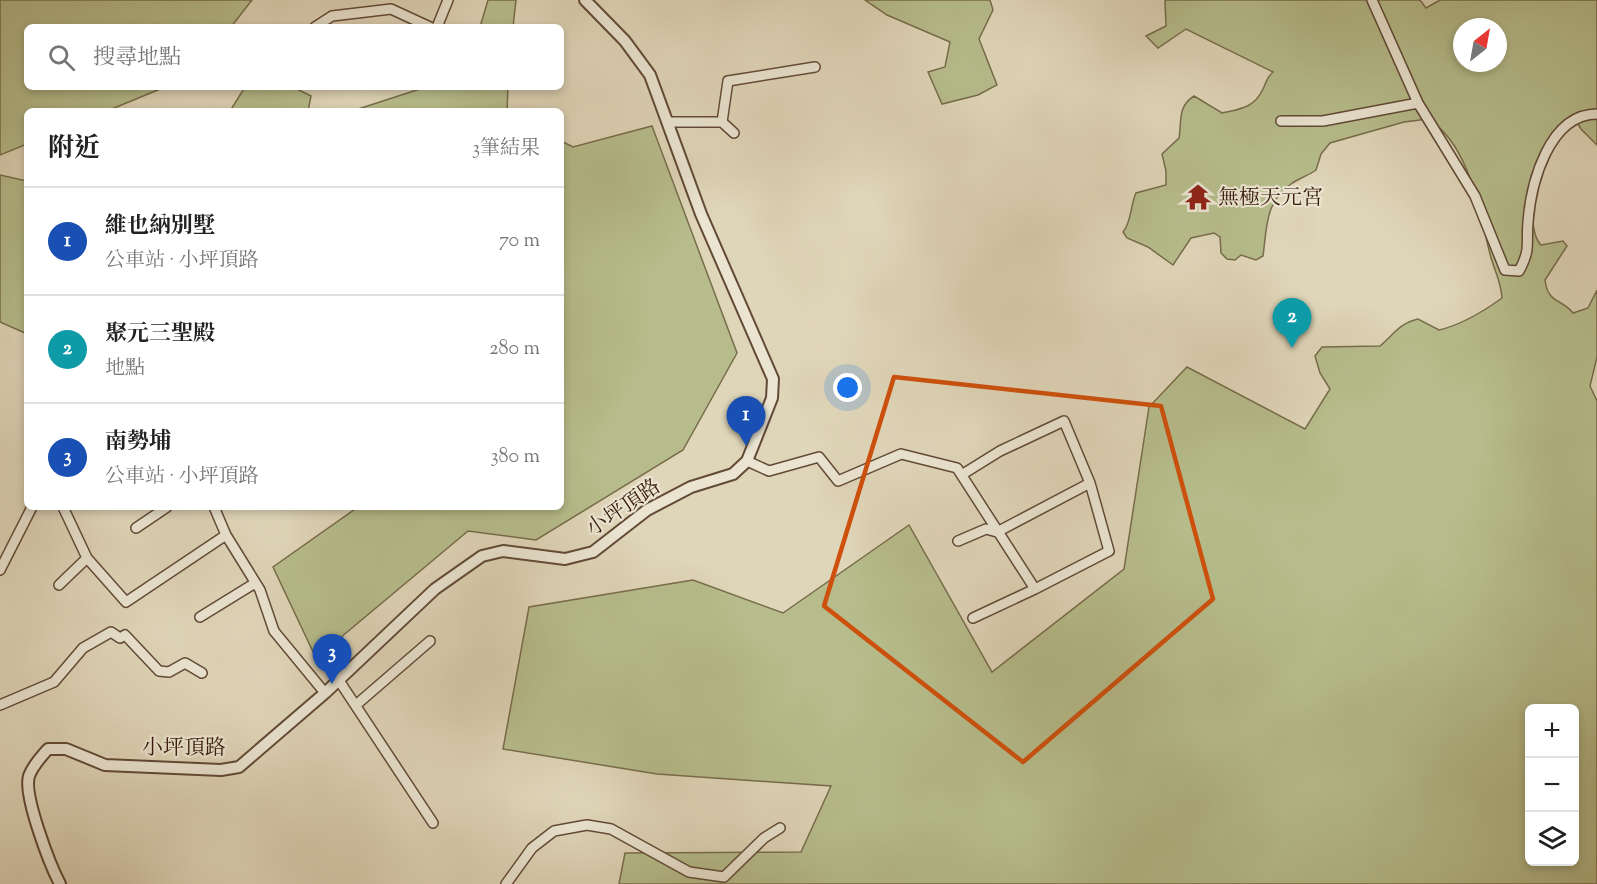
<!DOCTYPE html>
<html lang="zh-TW">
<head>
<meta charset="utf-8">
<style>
	body { margin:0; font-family:"Sorts Mill Goudy","Noto Serif TC",serif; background:#f2f2f2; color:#222 }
	.controls { position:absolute; right:18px; bottom:18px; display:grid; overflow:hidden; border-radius:9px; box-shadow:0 3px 9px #0003 }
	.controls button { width:54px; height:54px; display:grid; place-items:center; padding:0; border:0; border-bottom:2px solid #e0e0e0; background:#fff; color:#222; font:30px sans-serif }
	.compass { position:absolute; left:1453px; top:18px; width:54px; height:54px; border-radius:50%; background:#fff; box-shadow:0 3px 9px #0003; rotate:31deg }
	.you { position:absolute; left:848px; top:388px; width:21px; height:21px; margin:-15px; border:4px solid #fff; border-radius:50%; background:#1a73e8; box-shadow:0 0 0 9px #1a73e833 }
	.badge { display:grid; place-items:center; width:39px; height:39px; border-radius:50%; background:#8f2418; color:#fff; font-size:20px; font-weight:700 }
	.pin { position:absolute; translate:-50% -50px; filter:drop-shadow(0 2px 3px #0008) }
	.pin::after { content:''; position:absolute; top:32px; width:21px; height:18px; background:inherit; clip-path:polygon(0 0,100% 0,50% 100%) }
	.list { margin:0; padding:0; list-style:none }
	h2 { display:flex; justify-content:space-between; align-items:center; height:78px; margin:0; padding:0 24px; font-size:26px }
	h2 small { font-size:20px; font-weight:400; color:#767676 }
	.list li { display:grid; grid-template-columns:39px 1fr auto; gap:18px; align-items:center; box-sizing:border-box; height:108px; padding:0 24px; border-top:2px solid #e0e0e0 }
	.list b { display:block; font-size:22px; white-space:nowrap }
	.list p { margin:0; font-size:20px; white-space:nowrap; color:#767676 }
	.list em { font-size:20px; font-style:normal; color:#767676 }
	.icon { flex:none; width:33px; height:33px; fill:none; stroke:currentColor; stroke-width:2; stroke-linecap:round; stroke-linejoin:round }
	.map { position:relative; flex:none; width:1597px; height:884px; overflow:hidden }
	.search { position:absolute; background:#fff; box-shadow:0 3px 9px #0003; left:24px; top:24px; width:540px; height:66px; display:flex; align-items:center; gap:15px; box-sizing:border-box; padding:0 21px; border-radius:9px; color:#767676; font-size:22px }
	.panel { position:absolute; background:#fff; box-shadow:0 3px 9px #0003; left:24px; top:108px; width:540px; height:402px; border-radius:9px }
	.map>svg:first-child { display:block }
	.green { fill:#b6bc8b; stroke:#786c4b; stroke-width:1.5; fill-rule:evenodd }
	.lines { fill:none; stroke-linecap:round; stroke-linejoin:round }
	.minor-casing { stroke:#624a36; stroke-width:12 }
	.tertiary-casing { stroke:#624a36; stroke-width:14 }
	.minor { stroke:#eae4d1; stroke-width:9 }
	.tertiary { stroke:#eae4d1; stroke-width:10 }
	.marked { fill:none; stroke:#ce500c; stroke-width:4.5; stroke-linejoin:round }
	.labels { text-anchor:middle; stroke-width:4.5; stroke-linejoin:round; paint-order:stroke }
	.poi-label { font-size:21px; fill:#391c0b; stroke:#eae4d1; text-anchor:start }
	.street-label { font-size:21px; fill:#391c0b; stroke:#eae4d1 }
</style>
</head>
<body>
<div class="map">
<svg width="1597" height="884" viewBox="0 0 1597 884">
	<rect width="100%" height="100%" fill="#dfd5b8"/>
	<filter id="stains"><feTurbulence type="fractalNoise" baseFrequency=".00333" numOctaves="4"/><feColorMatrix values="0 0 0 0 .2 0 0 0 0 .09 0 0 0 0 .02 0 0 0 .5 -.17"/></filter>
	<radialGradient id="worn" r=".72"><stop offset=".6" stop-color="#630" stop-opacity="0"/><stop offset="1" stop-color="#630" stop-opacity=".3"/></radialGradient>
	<path class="green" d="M0,0h252l-21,27h-204v60h138l-58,24h-80v33l-27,11z
		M488,0h28l-3,27h-33z
		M865,0h125l3,10 -14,29 18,46 -19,10 -36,9 -14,-32 17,-5 5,-25 -63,-27z
		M1165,0h255l6,8 14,-8h157v145l-16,-16 -6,-10c-34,3 -55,105 -34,126l22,-4 4,5 -22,34c3,24 16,18 28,33l15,-5 9,-18v67l-7,29 7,15v483h-978l6,-31 176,-1 30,-66 -174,-12 -154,-25 26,-142 164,-27 90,33 126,-88 83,147 132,-103 25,-162 38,-40 118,62 25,-40 -10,-16 -5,-17 7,-9 58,-1c14,-12 20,-23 38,-27l21,11c22,-5 45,-19 63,-32 -1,-17 -8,-28 -12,-44 -11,-43 -20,-109 -62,-135l-24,3 -74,21 -9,11 -5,16c-8,6 -17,8 -25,14 -26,18 -24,43 -28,72l-7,4 -15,-5 -6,5 -8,-1 -6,-6 -1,-16 -6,-4 -23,5 -18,27 -25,-18 -21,-9 -4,-6c9,-11 7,-26 13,-39l30,-8v-14l-4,-17 17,-16c3,-17 -2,-31 15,-42l28,17c19,-4 32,-5 41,-24 4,-8 3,-11 10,-17l-87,-43 -28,19 -12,-12 20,-10zM1462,27h36v36h-36zM1530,708h44v154h-44z
		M245,87h48l18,9 -3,15h-78z
		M426,87h82l-1,24h-155z
		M652,126l85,227 -54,97 -147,90 -68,-9 -152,127 -43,-91 85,-60h203v-366l12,6z
		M0,175l27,6 -2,152 -25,-11z"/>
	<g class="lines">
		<g class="minor-casing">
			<path id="minor" d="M1372,0l46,103 57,93 30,74 14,1c12,-22 7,-26 9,-49 3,-39 21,-108 69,-108
				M315,27l17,-11 59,-7 39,18
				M437,27l11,-27
				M1281,121h42l95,-18
				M668,122h54l12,11
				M722,122l6,-41 87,-14
				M747,461l22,10 50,-14 19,24 63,-27 56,14 78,121 74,-38 -19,-68 -26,-62 -64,30 -37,23
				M63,507l24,51 39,44 100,-67
				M214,507l12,28 34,55 14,41 51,62
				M136,528l31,-21
				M958,541l28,-12 11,3 93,-49
				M0,570l32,-63
				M59,585l28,-27
				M200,617l55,-34
				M973,618l62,-29
				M338,679l95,144
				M0,705l54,-23 29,-34 28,-16 9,6 5,-3 34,36 10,1 16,-9 17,10
				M356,705l74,-64
				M506,884l26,-36 22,-17 33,-6 24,4 78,43 35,5 40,-39 16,-10"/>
		</g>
		<g class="tertiary-casing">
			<path id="tertiary" d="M60,884c-10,-19 -37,-89 -31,-108 4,-11 12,-19 19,-27h18l39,16 116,5 18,-3 86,-74 110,-104 47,-33 21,-5 62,8 28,-7 54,-42 44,-23 42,-13 14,-13 25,-63 1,-19 -72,-165 -51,-139 -25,-34 -40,-41"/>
		</g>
		<use href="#minor" class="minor"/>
		<use href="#tertiary" class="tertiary"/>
	</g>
	<path class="marked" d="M894,377l267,29 52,193 -190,163 -199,-156z"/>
	<defs>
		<g id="temple-bare" transform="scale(2.07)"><path d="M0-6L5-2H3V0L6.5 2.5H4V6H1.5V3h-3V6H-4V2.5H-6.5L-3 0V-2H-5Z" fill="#8f2418" stroke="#eae4d1" stroke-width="2.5" paint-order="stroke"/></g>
	</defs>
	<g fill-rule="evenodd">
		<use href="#temple-bare" x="1198" y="197"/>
	</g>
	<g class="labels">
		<g class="poi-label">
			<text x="1218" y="204">無極天元宮</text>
		</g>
		<g class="street-label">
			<text transform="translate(623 507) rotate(-34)" y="7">小坪頂路</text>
			<text x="184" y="754">小坪頂路</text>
		</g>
	</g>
	<rect width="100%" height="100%" filter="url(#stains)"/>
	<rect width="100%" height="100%" fill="url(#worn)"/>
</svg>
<div class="controls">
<button>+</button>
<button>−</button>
<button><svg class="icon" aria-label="layers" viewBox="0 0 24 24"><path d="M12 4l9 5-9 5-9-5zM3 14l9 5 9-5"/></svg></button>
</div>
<svg class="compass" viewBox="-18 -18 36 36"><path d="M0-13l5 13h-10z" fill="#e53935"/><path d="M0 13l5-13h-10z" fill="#767676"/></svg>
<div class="you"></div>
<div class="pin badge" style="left:746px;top:446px;background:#1a4fb4">1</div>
<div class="pin badge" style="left:1292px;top:348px;background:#0f9aa8">2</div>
<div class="pin badge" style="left:332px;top:684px;background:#1a4fb4">3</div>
<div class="search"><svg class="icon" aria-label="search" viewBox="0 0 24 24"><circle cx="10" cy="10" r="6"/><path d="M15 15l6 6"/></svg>搜尋地點</div>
<section class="panel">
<h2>附近<small>3筆結果</small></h2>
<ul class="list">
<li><span class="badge" style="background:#1a4fb4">1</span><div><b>維也納別墅</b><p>公車站 · 小坪頂路</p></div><em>70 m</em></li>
<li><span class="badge" style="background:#0f9aa8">2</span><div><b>聚元三聖殿</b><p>地點</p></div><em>280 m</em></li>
<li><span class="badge" style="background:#1a4fb4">3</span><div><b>南勢埔</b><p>公車站 · 小坪頂路</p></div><em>380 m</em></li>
</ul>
</section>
</div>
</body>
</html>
